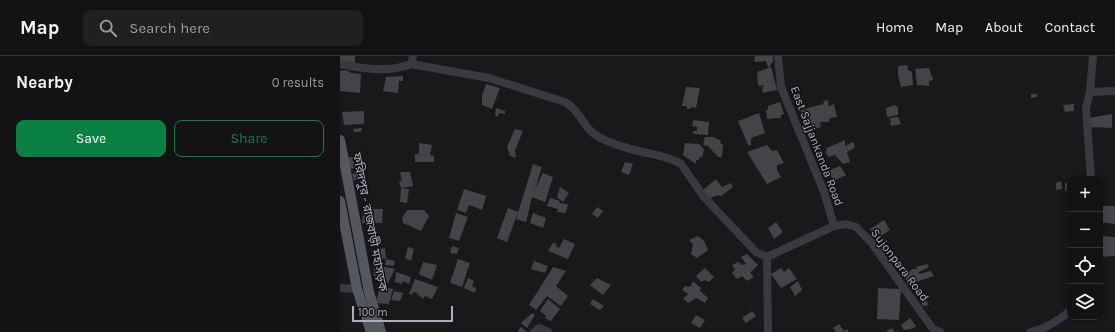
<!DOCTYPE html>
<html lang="en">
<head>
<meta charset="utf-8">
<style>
	body { margin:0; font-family:Karla,"Noto Sans Bengali",sans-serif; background:#202022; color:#f1f3f6 }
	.controls { position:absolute; right:12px; bottom:12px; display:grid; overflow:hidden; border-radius:8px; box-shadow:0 2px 6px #0003 }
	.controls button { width:36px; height:36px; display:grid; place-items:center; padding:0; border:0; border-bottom:1px solid #323234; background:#131214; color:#f1f3f6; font:20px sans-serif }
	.scale { position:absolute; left:12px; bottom:10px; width:101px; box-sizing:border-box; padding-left:4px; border:2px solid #aaafbb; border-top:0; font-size:11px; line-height:14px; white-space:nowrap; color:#aaafbb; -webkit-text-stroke:3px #131316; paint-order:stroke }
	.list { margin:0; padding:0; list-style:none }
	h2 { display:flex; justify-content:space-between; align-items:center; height:52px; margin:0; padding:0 16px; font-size:17px }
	h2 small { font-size:13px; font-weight:400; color:#9d9ea0 }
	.actions { display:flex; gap:8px; padding:12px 16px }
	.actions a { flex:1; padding:9px 0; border:1px solid #0b8043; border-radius:8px; text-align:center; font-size:14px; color:#0b8043 }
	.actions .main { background:#0b8043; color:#fff }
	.icon { flex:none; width:22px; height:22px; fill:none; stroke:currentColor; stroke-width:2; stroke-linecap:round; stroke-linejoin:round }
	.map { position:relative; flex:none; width:775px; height:276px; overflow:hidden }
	header { display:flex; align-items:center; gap:24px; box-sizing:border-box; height:56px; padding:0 20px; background:#131214; border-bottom:1px solid #323234 }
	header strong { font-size:19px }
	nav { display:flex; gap:22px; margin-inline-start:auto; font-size:14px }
	.search { width:280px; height:36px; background:#202022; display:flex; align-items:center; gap:10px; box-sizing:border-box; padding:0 14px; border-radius:8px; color:#9d9ea0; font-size:15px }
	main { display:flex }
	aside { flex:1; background:#131214 }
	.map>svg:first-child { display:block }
	.building { fill:#434348 }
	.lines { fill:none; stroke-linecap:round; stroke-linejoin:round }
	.minor { stroke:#393a40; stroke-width:8 }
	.major { stroke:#55575f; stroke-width:10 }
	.labels { text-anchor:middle; stroke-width:3; stroke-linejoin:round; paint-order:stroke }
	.street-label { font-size:12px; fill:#aaafbb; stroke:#131316 }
</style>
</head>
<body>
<header>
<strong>Map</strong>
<div class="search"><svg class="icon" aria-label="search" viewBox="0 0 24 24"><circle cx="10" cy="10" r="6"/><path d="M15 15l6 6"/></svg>Search here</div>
<nav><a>Home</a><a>Map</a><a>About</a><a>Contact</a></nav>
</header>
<main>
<aside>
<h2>Nearby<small>0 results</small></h2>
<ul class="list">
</ul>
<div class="actions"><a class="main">Save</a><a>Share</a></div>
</aside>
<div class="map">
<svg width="775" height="276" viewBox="0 0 775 276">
	<rect width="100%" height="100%" fill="#19181b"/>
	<path class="building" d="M0,0h15v7l-15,-3z
		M433,0v7h-2l-1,4h-2l-2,-6 -12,1 1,-6z
		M567,9l1,5 4,2 1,13 -12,2 -3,-12v-9z
		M431,11l6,23 -14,3 -1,-4 2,-4 -6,1 -1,-14z
		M589,12l4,12 -4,1v5l-12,-1 -2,-16z
		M6,14l5,3 10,1 -1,19 -20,-2v-20z
		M63,20v5h-4l-1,12 -15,-2 3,-14z
		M146,28l14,4 -8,21 -10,-4v-9z
		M346,31l14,1 -4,20 -5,-1 -1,2h-3v-3h-5z
		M691,38h6v3l-6,1z
		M488,44l1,6 5,-2 3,13 -7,1 -1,4h-9l1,5 -16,5 -5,-22 24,-6 -1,-3z
		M440,46l4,12 -3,1v3l-14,1 -1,-9h2v-4z
		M734,48v7l-9,1 -2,-7z
		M554,49l4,2v8l-11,2 -1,-9z
		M156,52l9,3v3l-6,-1 -1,4 -3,-2z
		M24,55v13l-20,1 -2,-13z
		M419,57l6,20 -14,5v7h-3l-10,-24z
		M772,58v14l-23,-1v-9z
		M558,61l3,7 -10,2 -1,-8z
		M353,64l16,2 -1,13 -15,-1v-3h4v-4l-5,-1z
		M22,72l-1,4h-7l-1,-3z
		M175,73l8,2 -8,19 1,8 -6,-2 -3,-9z
		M365,81h8l7,3 1,4h2l-1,13h-4l-10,-11 -5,-1z
		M505,84v6l8,-4 2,4 -1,2 -7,4 3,10 -7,2 -8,-9 -6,2 -3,-3 1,-6z
		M79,87l13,2 -2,10 4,1v6h-19v-8l14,1 -10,-1z
		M345,87l14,1 5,5 -2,9 -3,-1v3h-3v4l-13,-9z
		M427,89l5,6 5,-1 7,13 -7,2v5l4,7 -14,7 -20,-32z
		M8,101h5l2,11 -5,1z
		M285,106l8,2 -4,11 -8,-3z
		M193,108l9,3 -7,22 8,-16 10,4 -8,25 -13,-5 -6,25 -10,-3z
		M500,110l6,9 -12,6 -6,-10z
		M19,116l1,7 -6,2 -2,-7z
		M60,116h10l3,14 -12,2 -2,-7h3z
		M376,123l6,8 9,-4 2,4 -12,9 -3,-1 -10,4 -5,-7 1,-3z
		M721,125l1,8 -6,1v-7z
		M725,127h5v7l-5,1z
		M220,131l9,6 -6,9 -6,-5z
		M61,132l8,1 -2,14 -7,-1z
		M124,133l22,7 -4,14 -13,-5 -3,8 -9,-3z
		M210,142l10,3 -1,2 9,1 -2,9 -9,-1 1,-3 -11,-3z
		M760,150h15v18l-15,-2z
		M257,151l6,4 -5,7 -6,-4z
		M168,152l10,4 -11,30 -10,-4z
		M23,153h20l-1,14h-20z
		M67,154h17l5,6 -8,15 -18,-8 -1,-5z
		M116,157l12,4 -9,24 -10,-3z
		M193,157l13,5 -3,10 -13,-5z
		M544,164l6,10 -14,9 -6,-10z
		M436,166l7,10 -9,7 -6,-11z
		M358,180l6,5 4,9 -11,8 -6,-4 2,-10 -4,-4z
		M760,180l15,1v19l-15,1z
		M224,183l11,5 -7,15 -20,-8 5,-8 4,1 -1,2 3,2z
		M112,190l7,2 -2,6 -7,-1z
		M68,191l6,2 -3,12 -6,-3z
		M45,192l1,11 -8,-1v-9z
		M407,198l11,11 -8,8 4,4 -7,4 -5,-5 -5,3 -5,-6 3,-3 -3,-5 6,-3 4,3 4,-1 -5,-7z
		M46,203l9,2 -1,5 -9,-1z
		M118,203l12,4 -8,24 -12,-4z
		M194,205l14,5 -3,7 -14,-4z
		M83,206l14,3 -5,15 -13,-6z
		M587,208l2,3 -10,5v2l12,-3 3,5 -27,9 -2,-11 8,-5h4l-1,-2z
		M35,209l20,4 -7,14 -15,-8z
		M213,211l13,4 -10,15 12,10 -7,10 -14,-10 -11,14 -7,-5z
		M365,212l9,9 -5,5 -4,-2 -4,2 -5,-6z
		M441,212l3,4 5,-4 8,11 -16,9 -10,-14z
		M56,216l15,5 -2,7 -6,-3 -1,3 -7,-2z
		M128,222l6,3 -2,5 4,2 -1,5 -11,-5z
		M257,222l14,7 -8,10 -13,-10z
		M75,223l23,8 -6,12 -7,-3 -2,3 -8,-7h-2l-1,3 -3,-1z
		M353,225l8,7 -1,3 8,7 -3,5 -9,-5 -7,5 -6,-4 5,-5 -6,-4 3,-4 5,1z
		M458,225l4,9 -7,6 -5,-9z
		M40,230l13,3 -4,15 -13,-1z
		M538,232l23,1 -2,31 -22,-1z
		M54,235l9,2 -3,8 -9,-1z
		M208,243l12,10 -9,12 -6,-3 1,-2 -6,-5z
		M253,243l11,7 -4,4 -10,-6z
		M585,243l4,6 -6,1 -3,-5z
		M412,255l4,5 -10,7 -4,-5z
		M192,257l3,2 -8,13 -6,-5z
		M356,259l9,5 -5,8 -9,-5z
		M570,262l6,8 -4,3 -8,1 -3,-5z
		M499,268l5,7 3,-2 2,3h-13l-3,-4z
		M181,271l6,5h-10z
		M552,272l3,4h-10z"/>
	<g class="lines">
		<path class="minor" d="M438,0l3,31 43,105 10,34
			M0,8c22,5 49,9 71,0l2,-8
			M71,8l78,14 76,24c16,9 18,27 34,35 12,7 30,12 44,15 13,3 27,5 38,12l23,33 52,55 11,5 67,-31 12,-2 10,3 15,15 62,87 7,3
			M750,36l25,-1
			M751,123l-5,-71 4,-16 3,-36
			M427,201l1,75
			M0,232l17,1
			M194,276l5,-4 9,4
			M691,276c14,-3 28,-12 39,-21"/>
		<path class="major" d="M0,84l29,152 12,40
			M0,145l17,88 14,43"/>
	</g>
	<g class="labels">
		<g class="street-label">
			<text transform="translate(477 90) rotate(69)" y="4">East Sajjankanda Road</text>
			<text transform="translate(30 166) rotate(79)" y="4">ফরিদপুর - রাজবাড়ী মহাসড়ক</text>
			<text transform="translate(560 209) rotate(53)" y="4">Sujonpara Road</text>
		</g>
	</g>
</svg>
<div class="controls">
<button>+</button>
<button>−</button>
<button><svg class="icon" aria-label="locate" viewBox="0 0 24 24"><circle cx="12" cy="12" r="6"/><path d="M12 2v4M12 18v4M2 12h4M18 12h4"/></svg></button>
<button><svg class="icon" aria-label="layers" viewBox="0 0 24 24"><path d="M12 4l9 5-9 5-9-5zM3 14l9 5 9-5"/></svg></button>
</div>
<div class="scale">100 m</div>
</div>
</main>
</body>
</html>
